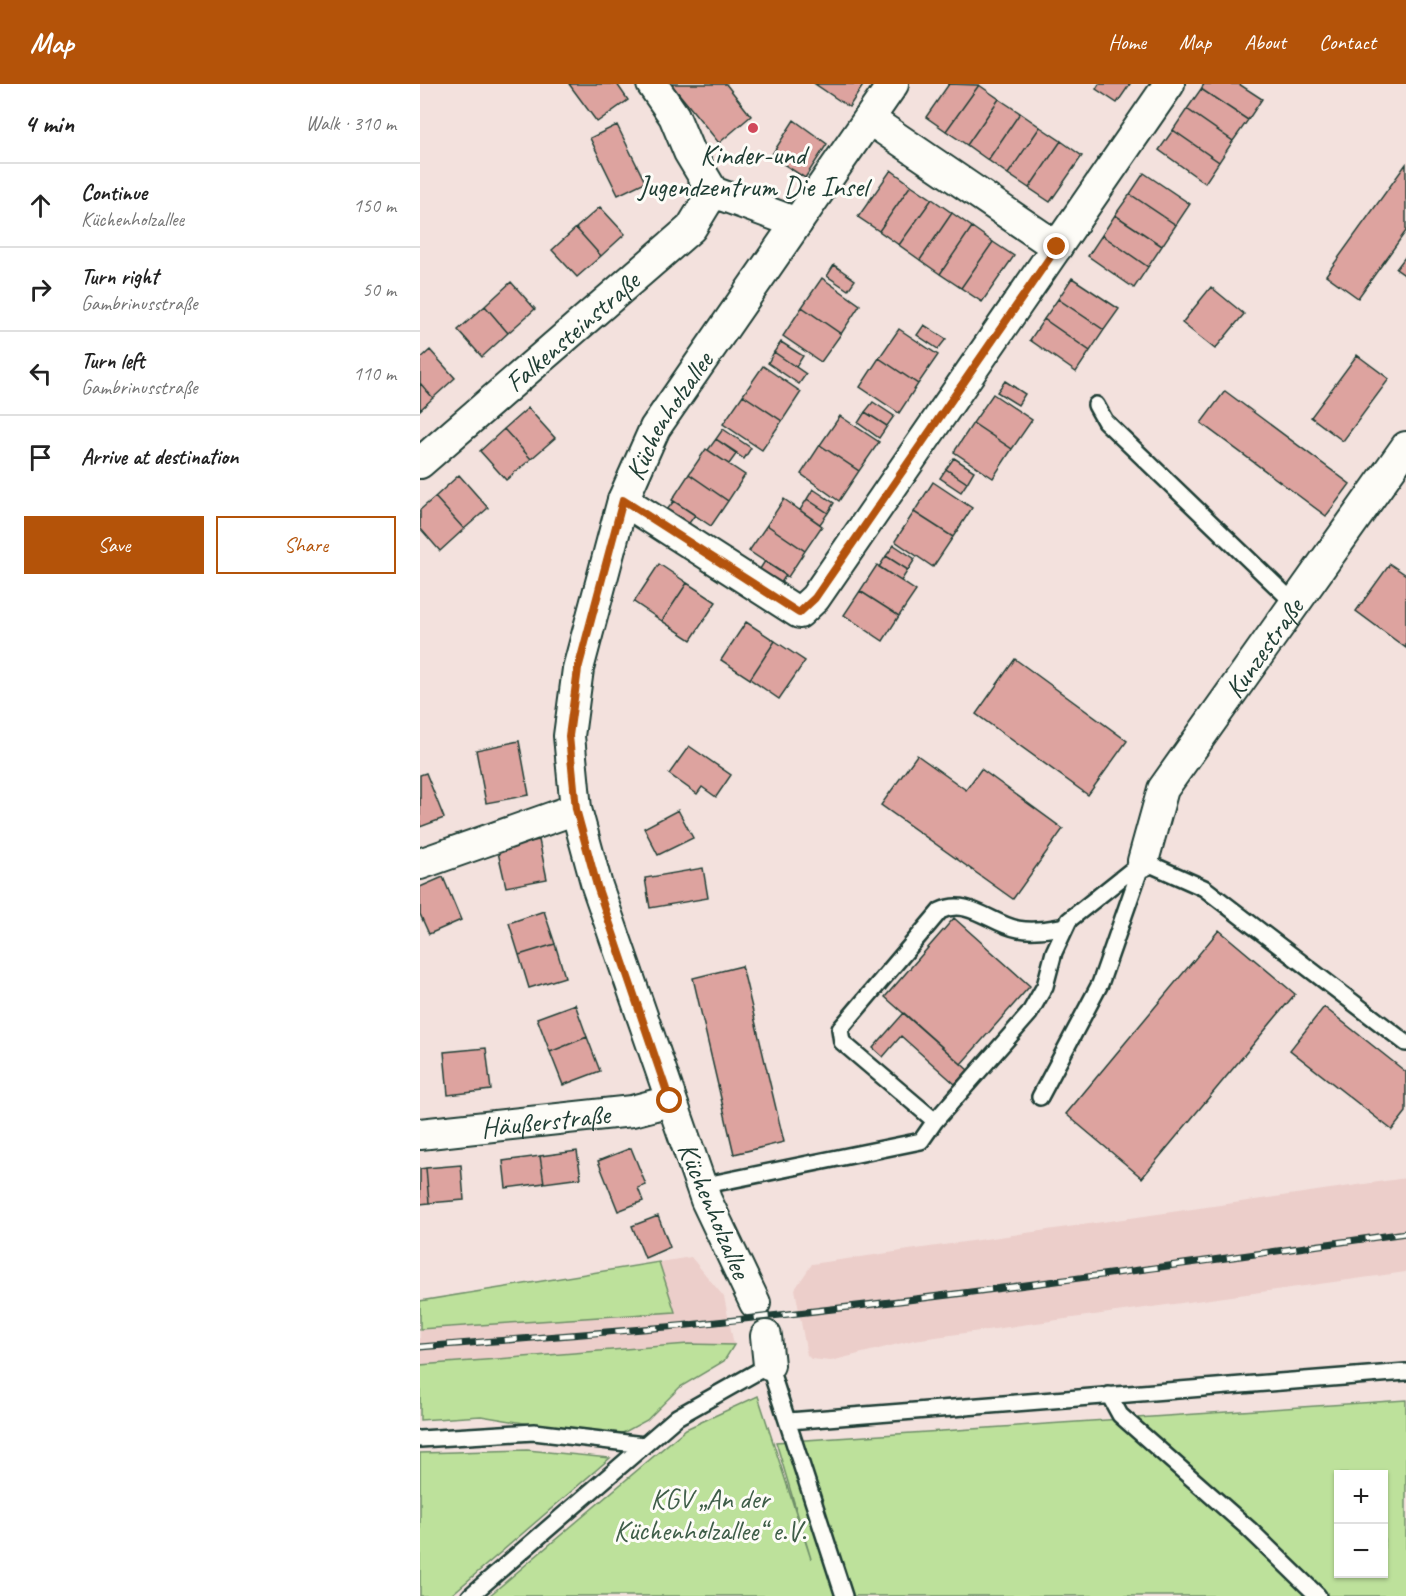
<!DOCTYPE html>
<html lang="en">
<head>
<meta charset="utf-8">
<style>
	body { margin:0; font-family:Caveat,sans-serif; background:#f2f2f2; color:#222 }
	.controls { position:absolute; right:18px; bottom:18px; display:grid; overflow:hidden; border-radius:0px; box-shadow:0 2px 4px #0004 }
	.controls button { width:54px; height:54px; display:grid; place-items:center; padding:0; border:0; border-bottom:2px solid #e0e0e0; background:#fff; color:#222; font:30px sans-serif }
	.stop { position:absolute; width:18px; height:18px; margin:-14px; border:4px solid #b45309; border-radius:50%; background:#fff }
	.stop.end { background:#b45309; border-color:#fff; box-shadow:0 2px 6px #0008 }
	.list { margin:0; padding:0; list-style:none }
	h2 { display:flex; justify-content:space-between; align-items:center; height:78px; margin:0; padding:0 24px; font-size:26px }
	h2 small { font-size:20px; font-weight:400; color:#767676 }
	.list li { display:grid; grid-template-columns:39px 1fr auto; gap:18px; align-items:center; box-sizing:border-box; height:84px; padding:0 24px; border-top:2px solid #e0e0e0 }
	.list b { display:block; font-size:22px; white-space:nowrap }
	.list p { margin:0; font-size:20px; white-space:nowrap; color:#767676 }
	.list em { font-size:20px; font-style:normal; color:#767676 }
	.actions { display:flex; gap:12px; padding:18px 24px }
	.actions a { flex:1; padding:14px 0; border:2px solid #b45309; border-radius:0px; text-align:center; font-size:21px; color:#b45309 }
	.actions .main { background:#b45309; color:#fff }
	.icon { flex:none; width:33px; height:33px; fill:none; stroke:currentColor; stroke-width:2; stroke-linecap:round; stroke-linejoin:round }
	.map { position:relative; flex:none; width:986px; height:1512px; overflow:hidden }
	header { display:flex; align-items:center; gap:36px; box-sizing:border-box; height:84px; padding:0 30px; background:#b45309; color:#fff }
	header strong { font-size:28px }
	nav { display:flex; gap:33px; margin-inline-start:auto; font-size:21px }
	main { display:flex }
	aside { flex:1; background:#fff }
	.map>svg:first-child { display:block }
	.built { fill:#ecceca }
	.green { fill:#bde19b; stroke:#6e8f68; stroke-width:1.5; fill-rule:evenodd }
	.building { fill:#dda39f; stroke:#1f3d34; stroke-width:1.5 }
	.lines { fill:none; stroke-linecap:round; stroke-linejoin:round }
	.lane-casing { stroke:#1f3d34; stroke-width:20 }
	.street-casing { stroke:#1f3d34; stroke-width:34 }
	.lane { stroke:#fdfcf7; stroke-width:15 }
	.street { stroke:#fdfcf7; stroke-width:30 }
	.rail-casing { stroke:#1f3d34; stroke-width:7 }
	.rail { stroke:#fdfcf7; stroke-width:4.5; stroke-dasharray:14; stroke-linecap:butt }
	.route { stroke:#b45309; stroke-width:8 }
	.poi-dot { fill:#d1495b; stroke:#fdfcf7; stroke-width:2 }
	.labels { text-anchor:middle; stroke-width:6; stroke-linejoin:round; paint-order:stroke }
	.poi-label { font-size:28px; fill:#1f3d34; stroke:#fdfcf7 }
	.street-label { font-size:28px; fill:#1f3d34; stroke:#fdfcf7 }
	.park-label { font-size:28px; fill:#3f5e49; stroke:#fdfcf7 }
</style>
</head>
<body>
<header>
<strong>Map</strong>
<nav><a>Home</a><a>Map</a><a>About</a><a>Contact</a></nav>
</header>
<main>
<aside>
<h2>4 min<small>Walk · 310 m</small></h2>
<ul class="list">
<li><svg class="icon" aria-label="ahead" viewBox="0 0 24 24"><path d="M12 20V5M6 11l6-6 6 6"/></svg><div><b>Continue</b><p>Küchenholzallee</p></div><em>150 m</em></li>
<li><svg class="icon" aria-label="right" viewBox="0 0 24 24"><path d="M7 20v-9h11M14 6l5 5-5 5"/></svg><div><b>Turn right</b><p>Gambrinusstraße</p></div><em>50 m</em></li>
<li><svg class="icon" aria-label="left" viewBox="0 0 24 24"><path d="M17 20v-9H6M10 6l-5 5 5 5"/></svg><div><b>Turn left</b><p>Gambrinusstraße</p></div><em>110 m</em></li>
<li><svg class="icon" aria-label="arrive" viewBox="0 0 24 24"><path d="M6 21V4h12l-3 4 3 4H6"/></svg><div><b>Arrive at destination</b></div></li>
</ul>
<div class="actions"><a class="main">Save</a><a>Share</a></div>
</aside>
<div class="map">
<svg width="986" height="1512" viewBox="0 0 986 1512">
	<rect width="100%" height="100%" fill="#f3e1dd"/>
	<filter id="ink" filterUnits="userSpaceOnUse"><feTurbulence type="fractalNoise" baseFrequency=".0167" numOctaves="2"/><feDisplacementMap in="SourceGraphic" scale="12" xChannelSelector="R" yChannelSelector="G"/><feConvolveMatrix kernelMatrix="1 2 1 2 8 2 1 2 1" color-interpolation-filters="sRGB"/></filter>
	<g filter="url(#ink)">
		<path class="built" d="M986,1094v94l-492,68 -83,21 -20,-2 -4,-4 -12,-66 17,-25z
			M271,1173l33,40 10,48 -10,16 -44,26 -33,33 -26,14 -140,-18 -61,4v-119z"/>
		<path class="green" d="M239,1178l16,50 -255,17v-28z
			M268,1260l46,1 -10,16 -44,26 -33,33 -26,14h-30l-110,-18 -61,4v-55z
			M338,1312l53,163 -35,-117 630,-42v196h-917l197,-167zM918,1390h46v100h-46z
			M107,1366l83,8 -160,138h-30v-143z"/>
		<path class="building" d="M149,0h48l11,16 -31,22z
			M251,0h55l25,32 -32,27z
			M395,0h49l-15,23z
			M529,0l30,1 -33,46 -20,-14z
			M679,0h31l-13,19 -21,-14z
			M784,0h35l23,15 -14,21 -47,-31z
			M559,1l20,14 -32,46 -21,-14z
			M781,5l47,31 -15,21 -46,-32z
			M579,15l21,14 -32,47 -21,-15z
			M767,25l46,32 -14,21 -46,-32z
			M600,29l20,14 -32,47 -20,-14z
			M374,36l33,24 -22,34 -34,-22z
			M197,41l28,57 -27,13 -28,-57z
			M620,43l21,14 -32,47 -21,-14z
			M753,46l46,32 -14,21 -46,-33z
			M641,57l21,15 -32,46 -21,-14z
			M986,80v67l-48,67 -32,-23z
			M471,86l20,15 -32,46 -21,-14z
			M724,89l46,31 -14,21 -46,-31z
			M491,101l21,14 -33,46 -20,-14z
			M710,110l46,31 -14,21 -47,-31z
			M512,115l20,14 -32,47 -21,-15z
			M180,123l25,27 -24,22 -25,-28z
			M532,129l20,14 -32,47 -20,-14z
			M695,131l47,31 -14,21 -46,-32z
			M552,143l21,15 -32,46 -21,-14z
			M156,144l25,28 -24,21 -25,-27z
			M682,151l46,32 -14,21 -46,-32z
			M573,158l21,14 -32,46 -21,-14z
			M986,172v20l-10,-7z
			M414,181l21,15 -7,10 -21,-14z
			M402,194l38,27 -19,29 -39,-27z
			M652,194l47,31 -15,21 -46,-31z
			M91,198l24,27 -27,24 -23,-27z
			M791,203l33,27 -29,35 -33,-26z
			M638,215l46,31 -14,21 -46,-32z
			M65,222l23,27 -26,24 -24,-27z
			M382,223l39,27 -20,28 -38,-26z
			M624,235l46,32 -14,21 -46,-32z
			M504,241l22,14 -8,10 -21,-14z
			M479,245l39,26 -20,29 -39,-26z
			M361,258l22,14 -7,11 -22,-15z
			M10,266l25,28 -22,20 -13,-15v-24z
			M354,268l32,22 -7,10 -31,-21z
			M937,271l32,24 -46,62 -32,-24z
			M459,274l39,26 -19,29 -39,-26z
			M343,282l38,26 -19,29 -39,-26z
			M585,297l20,13 -7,11 -21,-13z
			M0,299l13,15 -13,12z
			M805,307l125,93 -24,32 -125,-93z
			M573,310l39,26 -20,29 -39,-26z
			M323,311l39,26 -20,29 -39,-26z
			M453,318l21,14 -7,10 -22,-14z
			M108,324l27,30 -24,21 -27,-30z
			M445,328l22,14 -8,12 -21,-15z
			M420,332l39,26 -20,29 -39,-26z
			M553,339l39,26 -19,29 -39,-26z
			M84,345l27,30 -25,21 -26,-29z
			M303,345l28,19 -7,11 -28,-20z
			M296,355l21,14 -8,11 -21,-14z
			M400,361l39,26 -20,30 -38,-27z
			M286,365l39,26 -17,26 -39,-27z
			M534,374l20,13 -7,12 -21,-14z
			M526,385l21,14 -6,9 -21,-14z
			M269,390l39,27 -17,25 -39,-26z
			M39,391l29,33 -24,21 -29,-32z
			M513,398l39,26 -19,29 -39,-25z
			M393,405l21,14 -6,10 -21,-14z
			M15,413l29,32 -24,22 -20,-23v-18z
			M364,415l38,27 -17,25 -38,-26z
			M387,415l21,14 -8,11 -20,-14z
			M254,417l21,14 -8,11 -21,-15z
			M494,428l39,25 -20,30 -38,-26z
			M347,441l38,26 -17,26 -39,-26z
			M474,461l21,14 -7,11 -22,-14z
			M466,472l22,14 -7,11 -22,-14z
			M345,477l21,14 -7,11 -21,-14z
			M239,480l28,19 -25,38 -28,-19z
			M970,480l16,11v73l-50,-37z
			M457,481l39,26 -17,25 -39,-25z
			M267,499l29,19 -25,38 -29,-19z
			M440,507l39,25 -16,25 -39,-26z
			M326,538l29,19 -25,38 -29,-19z
			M355,557l30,20 -26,38 -29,-20z
			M595,575l112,82 -39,54 -112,-81z
			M99,657l10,54 -43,8 -10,-53z
			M269,662l42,29 -15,22 -14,-10 -5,7 -28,-20z
			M497,671l49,35 15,-21 82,60 -50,70 -132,-94z
			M6,689l18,45 -24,9v-52z
			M258,726l15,28 -35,17 -14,-27z
			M119,756l8,39 -41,8 -9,-39z
			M283,784l5,30 -58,10 -5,-30z
			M23,793l18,43 -32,14 -9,-20v-27z
			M124,827l11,33 -36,11 -10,-32z
			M534,834l76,68 -69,78 -76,-67z
			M799,846l76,64 -153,184 -76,-64z
			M135,860l10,33 -36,11 -10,-33z
			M322,882l42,176 -50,12 -41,-176z
			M155,920l12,33 -37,15 -13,-34z
			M904,923l82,65v40l-14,18 -102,-80z
			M484,929l64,57 -13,14 -54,-48 -18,21 -10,-9z
			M167,953l13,34 -37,14 -13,-33z
			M66,964l5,42 -43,5 -4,-43z
			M211,1064l15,37 -8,3 5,13 -25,10 -20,-50z
			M157,1067l4,27 -37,5 -4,-27z
			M120,1072l4,27 -38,5 -3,-27z
			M41,1081l3,35 -35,3 -3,-35z
			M6,1084l3,35 -9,1v-35z
			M238,1132l12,31 -25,11 -13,-32z"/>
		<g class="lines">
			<g class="lane-casing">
				<path id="lane" d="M676,321l9,16 189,182
					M723,777l61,27 202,155
					M645,842c-16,3 -31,6 -47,3 -27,-5 -50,-32 -78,-18l-100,118 2,13 93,79 94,-107 16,-28 9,-34 15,-32 74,-59
					M620,1013l60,-113 43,-123
					M281,1102l220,-45 14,-20
					M689,1311l11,20 129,114 69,67
					M369,1337l617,-49
					M0,1355l114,-7 110,13
					M50,1512l207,-179 92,-52 75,231"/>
			</g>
			<g class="street-casing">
				<g id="street">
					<path d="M232,0l22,32 15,36 24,40 84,31"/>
					<path d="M449,35l188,128"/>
					<path id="s1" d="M0,379l271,-235 22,-36"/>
					<path d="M203,416l176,113 16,-15 354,-514"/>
					<path id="s2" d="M723,777l20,-72 243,-342"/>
					<path d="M0,780l156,-55"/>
					<path id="s3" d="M0,1050l212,-23 38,-10"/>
					<path id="s4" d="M335,1219l-49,-103 -109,-314 -21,-77 -7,-73 9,-67 45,-169 32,-72 238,-344"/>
					<path d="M346,1252l3,29"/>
				</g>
			</g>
			<use href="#lane" class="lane"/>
			<use href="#street" class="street"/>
			<g class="rail-casing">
				<path id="rail" d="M0,1263c93,-8 186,-14 278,-23 237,-25 473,-58 708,-91"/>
			</g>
			<use href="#rail" class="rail"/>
		</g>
	</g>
	<g class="lines" filter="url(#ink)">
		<path class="route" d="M250,1017l-73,-215 -21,-77 -7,-73 9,-67 45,-169 176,113 16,-15 242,-351"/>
	</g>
	<circle class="poi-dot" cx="333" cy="44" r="6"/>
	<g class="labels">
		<g class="poi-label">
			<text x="333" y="80">Kinder-und<tspan x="333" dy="32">Jugendzentrum Die Insel</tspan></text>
		</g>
		<g class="street-label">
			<text dy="10" stroke="none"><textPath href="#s1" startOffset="201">Falkensteinstraße</textPath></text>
			<text dy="10" stroke="none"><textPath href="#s4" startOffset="938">Küchenholzallee</textPath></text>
			<text dy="10" stroke="none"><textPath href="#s2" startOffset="248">Kunzestraße</textPath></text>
			<text dy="10" stroke="none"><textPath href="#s3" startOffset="126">Häußerstraße</textPath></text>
			<text transform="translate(295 1126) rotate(67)" y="10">Küchenholzallee</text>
		</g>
		<g class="park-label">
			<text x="290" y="1424">KGV „An der<tspan x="290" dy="32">Küchenholzallee“ e.V.</tspan></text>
		</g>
	</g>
</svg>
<div class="controls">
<button>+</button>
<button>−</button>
</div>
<div class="stop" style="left:250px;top:1017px"></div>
<div class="stop end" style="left:637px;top:163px"></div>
</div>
</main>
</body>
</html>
